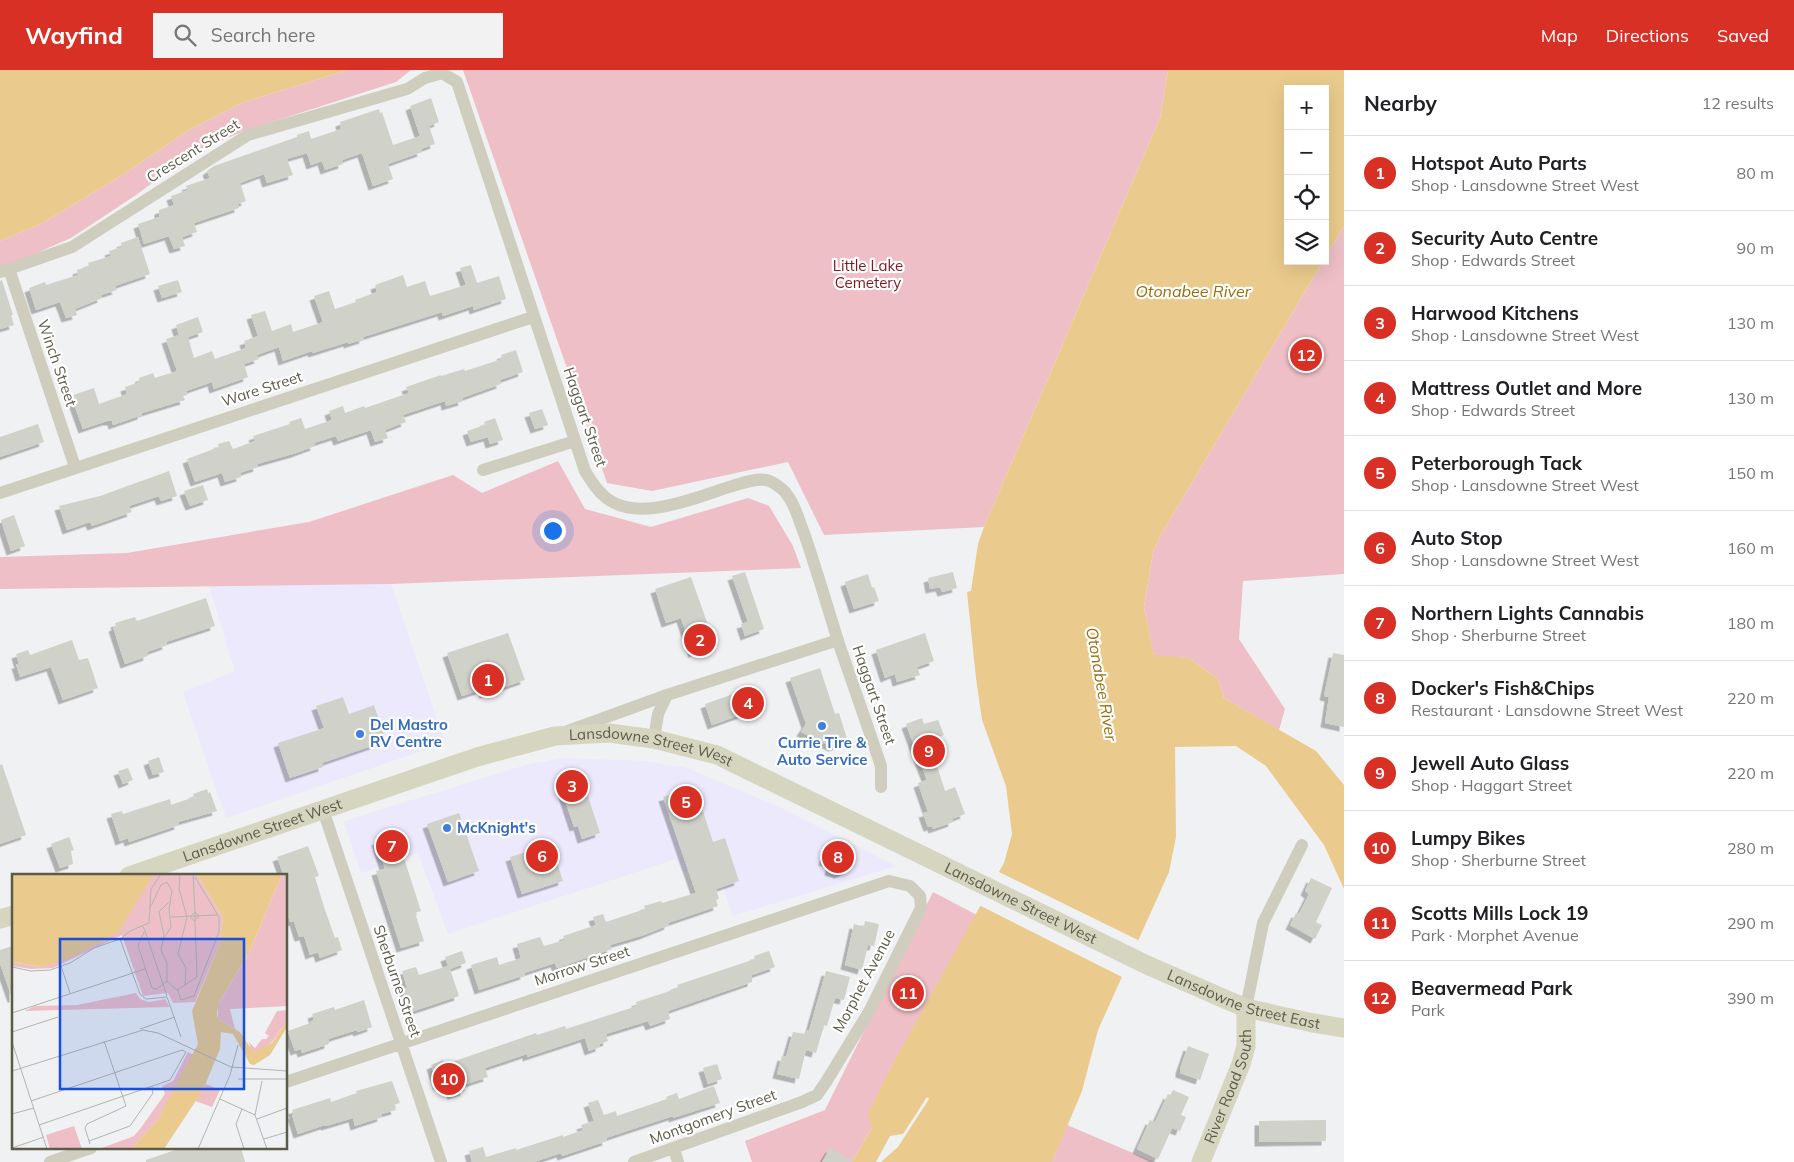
<!DOCTYPE html>
<html lang="en">
<head>
<meta charset="utf-8">
<style>
	body { margin:0; font-family:Mulish,sans-serif; background:#f2f2f2; color:#202124 }
	.controls { position:absolute; right:15px; top:15px; display:grid; overflow:hidden; border-radius:0px; box-shadow:0 5px 20px #0002 }
	.controls button { width:45px; height:45px; display:grid; place-items:center; padding:0; border:0; border-bottom:1px solid #e0e0e0; background:#fff; color:#202124; font:25px sans-serif }
	.you { position:absolute; left:552px; top:460px; width:18px; height:18px; margin:-12px; border:4px solid #fff; border-radius:50%; background:#1a73e8; box-shadow:0 0 0 8px #1a73e833 }
	.badge { display:grid; place-items:center; width:32px; height:32px; border-radius:50%; background:#d93025; color:#fff; font-size:16px; font-weight:700 }
	.pin { position:absolute; translate:-50% -50%; border:2px solid #fff; box-shadow:0 1px 5px #0006 }
	.list { margin:0; padding:0; list-style:none }
	h2 { display:flex; justify-content:space-between; align-items:center; height:65px; margin:0; padding:0 20px; font-size:21px }
	h2 small { font-size:16px; font-weight:400; color:#757577 }
	.list li { display:grid; grid-template-columns:32px 1fr auto; gap:15px; align-items:center; box-sizing:border-box; height:75px; padding:0 20px; border-top:1px solid #e0e0e0 }
	.list b { display:block; font-size:19px; white-space:nowrap }
	.list p { margin:0; font-size:16px; white-space:nowrap; color:#757577 }
	.list em { font-size:16px; font-style:normal; color:#757577 }
	.icon { flex:none; width:28px; height:28px; fill:none; stroke:currentColor; stroke-width:2; stroke-linecap:round; stroke-linejoin:round }
	.map { position:relative; flex:none; width:1344px; height:1092px; overflow:hidden }
	header { display:flex; align-items:center; gap:30px; box-sizing:border-box; height:70px; padding:0 25px; background:#d93025; color:#fff }
	header strong { font-size:24px }
	nav { display:flex; gap:28px; margin-inline-start:auto; font-size:18px }
	.search { width:350px; height:45px; background:#f2f2f2; display:flex; align-items:center; gap:12px; box-sizing:border-box; padding:0 18px; border-radius:0px; color:#757577; font-size:19px }
	main { display:flex }
	aside { flex:1; background:#fff }
	.map>svg:first-child { display:block }
	.commercial { fill:#ece9fc }
	.green { fill:#eebfc6 }
	.water { fill:#eacb8d }
	.pier { fill:#eff1f2 }
	.building { fill:#d0d1c9; filter:url(#shadow) }
	.lines { fill:none; stroke-linecap:round; stroke-linejoin:round }
	.street { stroke:#cecdbe; stroke-width:12 }
	.secondary { stroke:#d6d5c0; stroke-width:19 }
	.shop-dot { fill:#3f7fe0; stroke:#fff; stroke-width:2 }
	.labels { text-anchor:middle; stroke-width:4.5; stroke-linejoin:round; paint-order:stroke }
	.street-label { font-size:15px; fill:#5c5b48; stroke:#fff }
	.park-label { font-size:15px; fill:#7d191d; stroke:#fff }
	.shop-label { font-size:15px; font-weight:bold; fill:#366cbe; stroke:#fff; text-anchor:start }
	.water-label { font-size:16px; font-style:italic; fill:#996c0f; stroke:#fff }
	.inset-road { fill:none; stroke:#b4b5ae; stroke-width:1 }
	.view { fill:#1d4ed8; fill-opacity:0.15; stroke:#1d4ed8; stroke-width:2.5 }
	.inset-edge { fill:none; stroke:#5c5b48; stroke-width:2.5 }
</style>
</head>
<body>
<header>
<strong>Wayfind</strong>
<div class="search"><svg class="icon" aria-label="search" viewBox="0 0 24 24"><circle cx="10" cy="10" r="6"/><path d="M15 15l6 6"/></svg>Search here</div>
<nav><a>Map</a><a>Directions</a><a>Saved</a></nav>
</header>
<main>
<div class="map">
<svg width="1344" height="1092" viewBox="0 0 1344 1092">
	<defs>
		<filter id="shadow"><feDropShadow dx="-4.5" dy="4.5" stdDeviation="0" flood-color="#0004"/></filter>
	</defs>
	<rect width="100%" height="100%" fill="#eff1f2"/>
	<path class="commercial" d="M391,514l54,159 -219,75 -43,-126 52,-21 -26,-85z
		M563,688l82,3 42,7 92,39 117,59 -163,50 -19,-54 -32,11 -6,-14 -228,75 -30,-81 -57,20 -17,-52 185,-57z"/>
	<path class="green" d="M348,0h63l-15,12 -152,49 -50,21 -58,43 -65,43 -57,25 -14,4v-26l41,-17 80,-48 68,-46 55,-28z
		M463,0h705l-8,48 -176,409 -160,8 -36,-73 -136,29 -45,-8z
		M1344,156v348l-101,7 -4,58 46,70 -6,21 -55,-32 -6,-19 -29,-21 -35,-2 -10,-49 9,-55 8,-17 162,-274h2v-3z
		M558,391l27,48 66,18 97,-29 21,8 24,40 8,22 -410,16 -391,5v-32l127,-4 182,-31 144,-47 29,18z
		M933,822l44,23 -88,156 -17,57 -20,34h-100l-7,-21 80,-31z
		M1067,1055l87,37h-102z"/>
	<path class="water" d="M0,0h348l-104,32 -55,28 -68,46 -80,48 -41,17z
		M1168,0h176v156l-19,32v-169h-37v172h35l-162,274 -8,17 -9,55 10,48 35,3 29,21 6,19 92,53 28,34v104l-20,-44 -58,-79 -30,-20 -61,1 1,90 -7,35 -71,158 -16,61 -30,71h-171l17,-15 31,-48 -2,-2 -24,37 -13,2 -14,26h-24l20,-34 -4,-14 21,-43 115,-208 8,-29 -6,-48 -24,-66 -6,-42 -9,-86 4,-1 7,-47 6,-17 176,-409z"/>
	<path class="pier" d="M997,801l143,70 -16,37 -145,-73z"/>
	<path class="building" d="M431,28l8,24 -10,4 6,18 -14,5 1,3 -34,12 5,15 -20,7 -11,-33 -20,7 1,4 -18,6 -3,-9 -11,4 -4,-12 -20,6 6,16 -26,8 -3,-9 -24,9 6,18 -8,3 1,4 -45,15 3,9 -15,5 3,9 -11,3 -5,-13 -25,8 -6,-20 21,-7v-7l15,-5 -3,-9 17,-6 -2,-4 24,-8 -3,-7 7,-5 83,-29v-2l12,-4 2,8 30,-10 -1,-7 39,-13 1,4 2,-1 11,33 27,-9 -10,-30z
		M138,167l12,37 -35,12 2,4 -16,5 1,3 -27,11 2,6 -11,3 -6,-16 -24,8 -7,-22 16,-6 1,3 32,-10 -1,-5 12,-4 -1,-3 23,-7 -2,-5 13,-4 -1,-4z
		M471,195l6,18 22,-7 7,23 -32,11 -1,-4 -30,10 -1,-4 -79,25 1,2 -16,5v-2l-35,11 -1,-2 -29,10 -4,-14 -22,8 2,4 -15,5 4,13 -34,12 -2,-7 -26,9 1,4 -4,1 2,4 -43,13v2l-29,10 -1,-4h-5l-24,8 -10,-28 2,-1 -2,-5 21,-7 5,16 28,-10 -2,-7 15,-5 -1,-4 14,-5 2,5 22,-7 -11,-32 13,-4 -3,-10 22,-8 5,15 -15,5 6,21 18,-7 3,8 31,-11 -2,-7 14,-5 -7,-21 14,-4 7,20 19,-7 2,8 30,-10 -9,-26 15,-5 6,18 21,-7 -1,-2 22,-8 -2,-7 28,-10 4,12 18,-6 5,15 36,-11 -6,-17z
		M2,210l11,35h-2l3,10 -14,4v-48z
		M178,210l4,12 -20,6 -4,-12z
		M516,280l7,22 -23,8 1,4 -39,14 1,3 -17,5 -1,-5 -42,14 3,7 -21,8 3,8 -13,4 -4,-12 -33,11 -2,-5 -22,7 1,3 -19,7 -39,11 1,3 -18,6 1,4 -16,5 -3,-9 -27,9 -8,-23 32,-12 -1,-3 11,-3 4,8 22,-8 -2,-5 37,-12 -1,-2 12,-4 4,11 27,-9 -3,-9 14,-5 2,7 19,-7 1,2 44,-15 -3,-6 35,-12v1l23,-7 1,2 37,-12 -1,-4z
		M542,339l6,16 -13,4 -6,-16z
		M495,348l8,22 -13,4 -2,-7 -17,5 -4,-11 18,-6 -1,-3z
		M38,354l6,18 -44,15v-20z
		M169,401l8,25 -16,5 -2,-5 -30,10 3,6 -40,14 -2,-4 -23,8 -8,-24 41,-10z
		M203,415l5,15 -18,6 -6,-15z
		M14,445l11,31 -14,5 -10,-31z
		M745,502l19,57 -19,7 -4,-12 7,-2 -16,-46z
		M953,502l4,16 -15,4 -2,-5 -10,2 -2,-11z
		M868,504l4,14 2,-1 5,14 -25,8 -9,-27z
		M691,507l24,68 -22,8 -12,-35 -15,5 -11,-34z
		M206,528l9,28 -49,16 1,3 -20,7 1,4 -23,8 -12,-37 3,-1 -1,-3 20,-6 2,4z
		M508,563l17,47 -41,14 -1,-5 -21,7 -15,-43z
		M925,563l9,28 -17,6 3,8 -23,7 -2,-8 -10,4 -9,-28z
		M72,570l7,20 9,-2 10,30 -35,12 -12,-33 -31,10 -4,-13h3l-3,-10 12,-4 2,5z
		M1333,583l11,2v72l-19,-4 4,-26 -5,-1z
		M820,598l15,46 4,-1 9,29 -15,5 -32,-15 5,-8 -16,-46z
		M753,617l7,21 -48,17 -7,-21z
		M343,627l6,17 25,-9 12,36 -64,22 1,4 -33,11 -12,-35 46,-15 -8,-22z
		M922,648l2,6 14,-4 6,15 -6,2 7,20 -10,3 10,31 10,-4 10,27 -13,5 1,3 -20,7 -1,-3 -4,1 -5,-14 5,-1 -10,-29 9,-3 -21,-56z
		M159,687l5,15 -11,3 -5,-14z
		M2,694l24,71 -26,9v-79z
		M128,698l5,12 -10,4 -5,-13z
		M581,705l19,58 -18,6 -4,-13 -4,1 -15,-45z
		M695,717l18,55 12,-4 14,43 -23,8 3,10 -3,1 2,6 -50,17 1,2 -25,10 -34,10 2,4 -55,19 -2,-5 -31,10 1,2 -46,15 -8,-25 26,-8 2,8 22,-7 -4,-14 23,-7 4,9 21,-6 -2,-4 33,-11 -3,-8 10,-3 3,8 39,-13 -1,-3 17,-5 1,2 34,-10 -33,-96z
		M207,719l1,4 2,-1 7,19 -39,11 1,3 -50,17 -1,-4 -8,3 -9,-27 11,-3 1,3 47,-15 1,6 23,-8 -1,-3z
		M459,743l20,58 -31,11 -21,-58z
		M402,762l6,17 -6,3 19,59 -6,2 9,28 -23,7 -25,-77 9,-2 -9,-28z
		M69,767l5,13 -3,1 2,13 -13,4 -9,-24z
		M551,774l12,37 -41,13 -12,-37z
		M828,774l27,9 -5,16 -11,5 -10,-3 2,-8 -8,-2z
		M308,776l11,30 -4,1 9,30 11,31 3,-1 4,13 -22,8 -2,-6 -8,3 -6,-19 -5,1 -5,-16 -4,1 -4,-12v-34h-2l-7,-19z
		M1311,808l21,10 -16,34 6,3 -7,14 -25,-14 6,-12 3,1 10,-20 -4,-3z
		M865,851l14,3 -5,22 -6,-1 -6,25 -17,-5 9,-41 10,3z
		M12,876l2,6v46h-2l-12,-35v-13z
		M462,881l4,12 -16,6 9,27 -48,16 -8,-23 4,-1 -5,-17 14,-4 3,8 29,-9 -3,-9z
		M769,881l6,16 -23,8v7l-84,29 2,8 -20,7 -2,-5 -42,13 2,7 -8,3v3l-11,4 -4,-13 -58,19v-3l-42,14 3,9 -25,8 2,6 -13,4 -4,-13 -10,4 -7,-21 12,-5 1,2 4,-1 1,2 87,-30 1,2 28,-9 1,3 71,-23 -1,-4 34,-11v-1l8,-3 -1,-2 78,-26 -1,-3z
		M826,901l24,6 -6,23 -9,-2 -8,28 -3,-1 -8,28 -10,-3 -7,29 -22,-5 5,-18 4,1 7,-25 13,2 1,-4 2,1z
		M364,930l8,27 -14,5 -1,-2 -29,9 1,5 -27,9 -1,-4 -6,2 -7,-20 22,-8v-1l4,-2 -2,-6 22,-7 1,3z
		M1188,976l21,8 -9,26 -20,-7v-4z
		M717,994l5,15 -14,5 -5,-16z
		M392,1011l8,22 -6,2 2,5 -15,4 1,3 -27,9 -2,-8 -27,8 -1,-1 -27,9 -6,-19 2,-1 -2,-4 38,-12 1,4 26,-9 -1,-2z
		M714,1016l6,17 -47,15v-2l-40,13 -27,9 1,3 -45,15 -1,-3 -27,9h-62l-3,-11 14,-4 3,10 30,-9v2l47,-15v2l20,-7 -2,-5 13,-4 -6,-18 10,-3 6,15 12,-4 1,5 50,-17 -1,-2 11,-4 2,6z
		M1173,1020l16,7 -8,18 5,2 -6,14 -8,-3 -14,31 -21,-10 13,-29 5,2 13,-28 2,2z
		M1326,1050v21l-67,1v-21z
		M181,1078h60l4,14h-99v-2z
		M830,1078l24,14h-32z"/>
	<g class="lines">
		<path class="street" d="M9,199l66,198
			M0,202l72,-25 176,-112 159,-46 18,-11 17,-5 15,9 128,389c5,8 10,17 18,24 31,30 91,3 126,-8 11,-3 25,-9 37,-7 6,1 11,5 16,9 12,11 16,29 22,44 12,35 23,72 34,108 14,41 29,83 43,125v21
			M483,400l92,-29
			M0,423l533,-176
			M568,661l99,-36 171,-55
			M654,669l4,-25 9,-19
			M323,740l118,352
			M1246,938l17,-85 39,-78
			M286,1012l603,-201 21,5 10,10 1,12 -51,102 -44,72 -9,13 -15,7 -168,60
			M674,1079l4,13
			M50,1092l41,-14"/>
		<g class="secondary">
			<path id="s1" d="M129,806l348,-119 78,-21 54,-3 45,6 63,16 430,210 80,35 19,8 67,15 31,5"/>
			<path d="M0,849l14,-4"/>
			<path id="s2" d="M1201,1092l40,-98 5,-18v-38"/>
		</g>
	</g>
	<g class="shop-dot">
		<circle cx="822" cy="656" r="5"/>
		<circle cx="360" cy="664" r="5"/>
		<circle cx="447" cy="758" r="5"/>
	</g>
	<g class="labels">
		<g class="street-label">
			<text transform="translate(193 81) rotate(-32)" y="5">Crescent Street</text>
			<text transform="translate(57 293) rotate(71)" y="5">Winch Street</text>
			<text transform="translate(262 319) rotate(-18)" y="5">Ware Street</text>
			<text transform="translate(585 347) rotate(71)" y="5">Haggart Street</text>
			<text transform="translate(874 625) rotate(71)" y="5">Haggart Street</text>
			<text dy="5" stroke="none"><textPath href="#s1" startOffset="546">Lansdowne Street West</textPath></text>
			<text dy="5" stroke="none"><textPath href="#s1" startOffset="141">Lansdowne Street West</textPath></text>
			<text dy="5" stroke="none"><textPath href="#s1" startOffset="951">Lansdowne Street West</textPath></text>
			<text transform="translate(582 896) rotate(-18)" y="5">Morrow Street</text>
			<text transform="translate(397 911) rotate(71)" y="5">Sherburne Street</text>
			<text transform="translate(864 911) rotate(-62)" y="5">Morphet Avenue</text>
			<text dy="5" stroke="none"><textPath href="#s1" startOffset="1195">Lansdowne Street East</textPath></text>
			<text dy="5" stroke="none"><textPath href="#s2" startOffset="81">River Road South</textPath></text>
			<text transform="translate(713 1047) rotate(-20)" y="5">Montgomery Street</text>
		</g>
		<g class="park-label">
			<text x="868" y="201">Little Lake<tspan x="868" dy="17">Cemetery</tspan></text>
		</g>
		<g class="shop-label">
			<text x="370" y="660">Del Mastro<tspan x="370" dy="17">RV Centre</tspan></text>
			<text x="822" y="678" text-anchor="middle">Currie Tire &amp;<tspan x="822" dy="17">Auto Service</tspan></text>
			<text x="457" y="763">McKnight's</text>
		</g>
		<g class="water-label">
			<text x="1193" y="227">Otonabee River</text>
			<text transform="translate(1102 614) rotate(80)" y="6">Otonabee River</text>
		</g>
	</g>
	<g transform="translate(12 804)">
		<rect width="275" height="275" fill="#eff1f2"/>
		<path d="M142,0h43l26,44 -4,28 -24,56 -22,1 -5,-10 -25,3 -21,-61 -69,33 -22,1 -19,-3v-4l29,5 67,-28zM270,0h5v132l-57,3 5,20 -17,-10v-14l31,-52zM124,119l4,6 9,3 16,-3 5,8 -146,4 11,-5 42,-1zM275,136v11l-15,21 -15,12 -6,-3 -2,-9 6,6 7,-9h4l3,-3 -4,-3 12,-22zM176,178l6,3 -37,66 -26,28h-32l35,-13 6,-7 25,-35 -3,-8 11,-5zM194,210l14,6 -8,17 -17,-6zM62,252l8,23h-32l-4,-14z" fill="#eebfc6"/>
		<path d="M0,0h142l-36,59 -52,27 -25,7 -29,-5zM185,0h85l-33,79 -30,50 -2,10 1,6 22,13 14,21 18,-10 15,-22v6l-17,28 -16,10 -4,-1 -17,-30 -12,-2 -1,17 -17,41 -39,59h-33l26,-28 41,-77 -6,-33 27,-65 4,-28z" fill="#eacb8d"/>
		<path class="inset-road" d="M168,0l-1,15 8,28 -9,37 8,14 -1,17M138,34l11,-23 6,-3 5,9 -3,18 2,18 -7,11M183,38v9l-5,-4zM159,43l46,-2M130,52l3,4 -7,16 14,42 5,1 10,-8 10,9 20,-13 -2,-56 4,-5 -4,-4 -2,-38M133,57l22,65M108,65l20,55 6,5 21,-2 14,40M108,65l10,-8 19,-8 2,-34 10,-15M49,92l9,27M0,93l19,4 19,-1 20,-7 24,-15 26,-9M155,107v-18l-6,-13 3,-15 -5,-23 10,-10M165,115l4,11 13,-4 25,-64v-15l-24,-40M0,139l133,-44M128,155l35,-12M0,158l46,-15M0,168l35,107M0,197l131,-41 15,3 73,34 56,4M226,205h49M208,225l35,16 12,34M19,227l151,-51 4,2 -16,28 -131,45M230,235l-6,15 8,25M0,240l22,-6M243,241l7,-34M245,245l30,-11M252,265l23,-7M77,267l41,-15 23,-33 -1,-6M78,270l-5,-16 2,-4 39,-18 -22,-65M0,274l32,-11M186,275l32,-74 8,-30"/>
		<path class="view" d="M48,65h184v150h-184z"/>
		<rect width="275" height="275" class="inset-edge"/>
	</g>
</svg>
<div class="controls">
<button>+</button>
<button>−</button>
<button><svg class="icon" aria-label="locate" viewBox="0 0 24 24"><circle cx="12" cy="12" r="6"/><path d="M12 2v4M12 18v4M2 12h4M18 12h4"/></svg></button>
<button><svg class="icon" aria-label="layers" viewBox="0 0 24 24"><path d="M12 4l9 5-9 5-9-5zM3 14l9 5 9-5"/></svg></button>
</div>
<div class="you"></div>
<div class="pin badge" style="left:488px;top:610px">1</div>
<div class="pin badge" style="left:700px;top:570px">2</div>
<div class="pin badge" style="left:572px;top:716px">3</div>
<div class="pin badge" style="left:748px;top:633px">4</div>
<div class="pin badge" style="left:686px;top:732px">5</div>
<div class="pin badge" style="left:542px;top:786px">6</div>
<div class="pin badge" style="left:392px;top:776px">7</div>
<div class="pin badge" style="left:838px;top:787px">8</div>
<div class="pin badge" style="left:929px;top:681px">9</div>
<div class="pin badge" style="left:449px;top:1009px">10</div>
<div class="pin badge" style="left:908px;top:923px">11</div>
<div class="pin badge" style="left:1306px;top:285px">12</div>
</div>
<aside>
<h2>Nearby<small>12 results</small></h2>
<ul class="list">
<li><span class="badge">1</span><div><b>Hotspot Auto Parts</b><p>Shop · Lansdowne Street West</p></div><em>80 m</em></li>
<li><span class="badge">2</span><div><b>Security Auto Centre</b><p>Shop · Edwards Street</p></div><em>90 m</em></li>
<li><span class="badge">3</span><div><b>Harwood Kitchens</b><p>Shop · Lansdowne Street West</p></div><em>130 m</em></li>
<li><span class="badge">4</span><div><b>Mattress Outlet and More</b><p>Shop · Edwards Street</p></div><em>130 m</em></li>
<li><span class="badge">5</span><div><b>Peterborough Tack</b><p>Shop · Lansdowne Street West</p></div><em>150 m</em></li>
<li><span class="badge">6</span><div><b>Auto Stop</b><p>Shop · Lansdowne Street West</p></div><em>160 m</em></li>
<li><span class="badge">7</span><div><b>Northern Lights Cannabis</b><p>Shop · Sherburne Street</p></div><em>180 m</em></li>
<li><span class="badge">8</span><div><b>Docker's Fish&amp;Chips</b><p>Restaurant · Lansdowne Street West</p></div><em>220 m</em></li>
<li><span class="badge">9</span><div><b>Jewell Auto Glass</b><p>Shop · Haggart Street</p></div><em>220 m</em></li>
<li><span class="badge">10</span><div><b>Lumpy Bikes</b><p>Shop · Sherburne Street</p></div><em>280 m</em></li>
<li><span class="badge">11</span><div><b>Scotts Mills Lock 19</b><p>Park · Morphet Avenue</p></div><em>290 m</em></li>
<li><span class="badge">12</span><div><b>Beavermead Park</b><p>Park</p></div><em>390 m</em></li>
</ul>
</aside>
</main>
</body>
</html>
